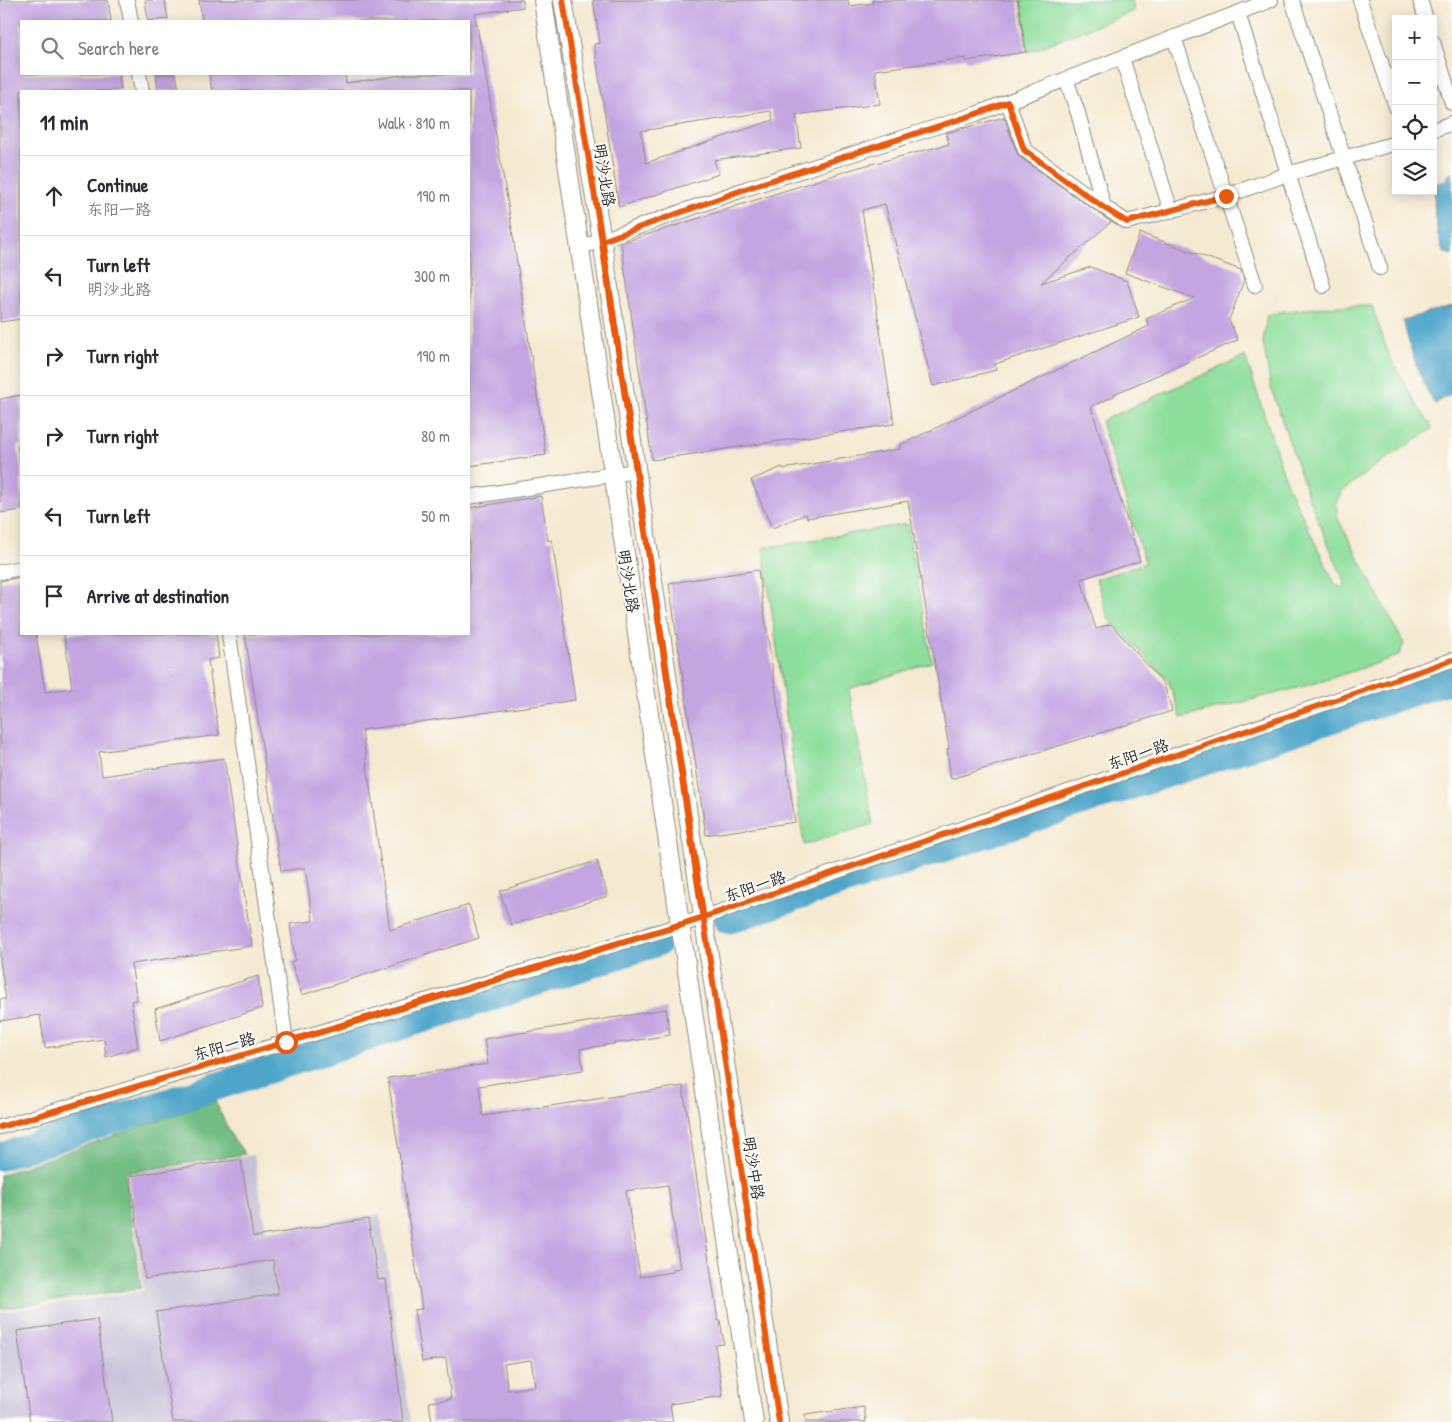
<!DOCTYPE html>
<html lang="en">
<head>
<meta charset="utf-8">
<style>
	body { margin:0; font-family:"Patrick Hand","LXGW WenKai TC",sans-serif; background:#f2f2f3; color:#2b2b33 }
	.controls { position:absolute; right:15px; top:15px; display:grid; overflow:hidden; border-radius:0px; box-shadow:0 2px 12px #0003 }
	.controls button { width:45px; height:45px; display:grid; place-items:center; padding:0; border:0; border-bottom:1px solid #e1e1e2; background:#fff; color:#2b2b33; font:25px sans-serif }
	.stop { position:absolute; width:15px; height:15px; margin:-11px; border:4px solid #ea580c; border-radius:50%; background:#fff }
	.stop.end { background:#ea580c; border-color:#fff; box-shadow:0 1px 5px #0008 }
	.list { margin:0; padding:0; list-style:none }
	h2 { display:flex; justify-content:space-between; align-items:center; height:65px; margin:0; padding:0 20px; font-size:21px }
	h2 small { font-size:16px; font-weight:400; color:#7c7c81 }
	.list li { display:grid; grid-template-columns:32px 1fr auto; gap:15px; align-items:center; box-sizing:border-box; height:80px; padding:0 20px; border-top:1px solid #e1e1e2 }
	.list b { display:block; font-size:19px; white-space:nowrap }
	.list p { margin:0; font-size:16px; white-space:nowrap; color:#7c7c81 }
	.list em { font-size:16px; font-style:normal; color:#7c7c81 }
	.icon { flex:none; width:28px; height:28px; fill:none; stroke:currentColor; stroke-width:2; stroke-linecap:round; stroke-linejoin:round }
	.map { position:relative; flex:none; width:1452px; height:1422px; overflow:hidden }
	.search { position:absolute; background:#fff; box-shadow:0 2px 12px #0003; left:20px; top:20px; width:450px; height:55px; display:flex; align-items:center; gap:12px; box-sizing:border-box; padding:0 18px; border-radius:0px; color:#7c7c81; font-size:19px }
	.panel { position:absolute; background:#fff; box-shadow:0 2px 12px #0003; left:20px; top:90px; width:450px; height:545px; border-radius:0px }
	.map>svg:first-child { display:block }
	.industrial { fill:#c8bfd8 }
	.green { fill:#8dde9d; stroke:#5c8464 }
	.forest { fill:#72bd84; stroke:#4e7458 }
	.water { fill:#4ea5ca; stroke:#3c687a }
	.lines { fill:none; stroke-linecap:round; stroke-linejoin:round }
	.river { stroke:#4ea5ca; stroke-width:28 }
	.building { fill:#c3a5e1; fill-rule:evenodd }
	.minor-casing { stroke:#908a7e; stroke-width:16 }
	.tertiary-casing { stroke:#908a7e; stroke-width:20 }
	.minor { stroke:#fff; stroke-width:14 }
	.tertiary { stroke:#fff; stroke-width:18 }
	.cycleway-casing { stroke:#fdfcf7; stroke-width:9 }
	.cycleway { stroke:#e8590c; stroke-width:6 }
	.route { stroke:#ea580c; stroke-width:6 }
	.labels { text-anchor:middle; stroke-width:4; stroke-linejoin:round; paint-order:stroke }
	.street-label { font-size:16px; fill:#2b2b2b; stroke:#fdfcf7 }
</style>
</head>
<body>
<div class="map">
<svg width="1452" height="1422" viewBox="0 0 1452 1422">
	<rect width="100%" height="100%" fill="#fdfcf7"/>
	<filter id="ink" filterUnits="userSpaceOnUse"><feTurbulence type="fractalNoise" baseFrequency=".02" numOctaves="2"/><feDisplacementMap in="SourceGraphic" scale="10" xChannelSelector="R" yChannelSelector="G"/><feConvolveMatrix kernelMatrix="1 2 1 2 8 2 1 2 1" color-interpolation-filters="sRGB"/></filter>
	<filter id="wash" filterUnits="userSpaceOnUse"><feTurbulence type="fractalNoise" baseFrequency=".0096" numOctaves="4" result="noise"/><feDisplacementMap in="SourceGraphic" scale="20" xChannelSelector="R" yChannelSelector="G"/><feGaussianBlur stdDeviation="1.12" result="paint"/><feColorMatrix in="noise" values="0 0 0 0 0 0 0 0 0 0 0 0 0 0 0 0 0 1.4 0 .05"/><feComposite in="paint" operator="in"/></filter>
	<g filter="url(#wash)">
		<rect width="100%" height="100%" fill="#f5e9d1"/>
		<path class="industrial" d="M254,1155l12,76 114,-17 31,208h-411v-110l144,-21 -17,-117z"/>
		<path class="green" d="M1021,0h111l2,11 -106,41z
			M1338,306h34l18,52 30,52 10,13 2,6 -54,35 -37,28 -5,10 2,17 66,125 -6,12 -78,26 -139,36 -13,-38 -60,-62 -12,-39 49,-16 -44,-142 144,-65 42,128 48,100 9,5 1,-6 -36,-84 -38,-111 -8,-46 4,-27 17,-4z
			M907,524l25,138 -83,27 24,135 -69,21 -41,-297z"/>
		<path class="forest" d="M215,1101l16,34 14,19 -120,19 16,115 -141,21v-134z"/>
		<path class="water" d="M1452,172v83l-9,-3c-8,-23 -10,-45 -8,-68l9,-3z
			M1452,306v87l-17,11c-16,-25 -25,-56 -32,-84z"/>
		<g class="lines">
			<path class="river" d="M728,920l724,-241
				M0,1157l659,-215"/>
		</g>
		<g id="blocks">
			<path class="building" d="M0,0h108l3,21h-90v53h98l2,15 -19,2h-81v228l-21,3z
				M145,0h20l3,19 -20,2z
				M199,0h324v7l-48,7 35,202 36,239 -77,11v-375h-257l-3,-17h136l1,9 63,-9h60v-53h-267z
				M593,0h255l1,6 24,-3 -1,-3h146l8,52 -60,9v-3l-91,12 5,34 -84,11 5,33 -87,12 5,14 -100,33 -25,-163 6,-1zM771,111l2,9 -127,43 -5,-32z
				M156,74h20l3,17h-21z
				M1004,117l13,36 3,4 91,65 -70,61 50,-16 36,14 12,36 -144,47 1,6 -63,16 -48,-182 -23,6 32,214 -242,36 -31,-217 235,-75 93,-24 -3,-11z
				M1140,233l101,37 3,10 -15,40 9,20 -124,54v2l-23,11 49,154 -59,18 15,50 15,-5 53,60 8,27 -221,68 -4,-30h2l-41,-248 -101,17 -1,-4 -34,14 -21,-48 31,-13 1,2 117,-20v-4l249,-119 -3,-7 48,-21 -69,-25z
				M21,395v50h-4l4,24v41l-21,3v-114z
				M541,496l7,45 4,-1 23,160 -213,30 28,200 79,-25 10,33 -177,57 -11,-33 4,-2 -5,-36 23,-3 -8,-53 -24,3 -36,-237h224v-126z
				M758,570l37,252 -89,13 -37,-252z
				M21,577v57h15l9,58 27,-4 -8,-54h152l3,24 -11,2 11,75 -120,17 3,24 122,-18 28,188 -121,18 6,36 -6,1 7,46 -32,10 -2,-18 -59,9 -5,-33 -40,6v-22h6l-6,-38v-380z
				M597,861l11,35 -97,29 -11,-34z
				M258,976l4,32 -102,33 -5,-32z
				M666,1009l4,26 -90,14 3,21 -104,16 4,30 200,-30 35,235 2,-1 4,24 -9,1 8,51 -53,8 3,18h-241l-3,-20 22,-3 -5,-41 -24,4 -8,-52 8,-1 -34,-231 100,-14 -4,-25zM668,1185l12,83 -7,1v3l-33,5 -14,-86zM531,1360l4,26 -27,4 -4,-26z
				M241,1159l12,78 115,-18 10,61 8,-1 17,143h-230l-17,-110 122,-18 -5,-34 -128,19 -15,-103z
				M97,1319l15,103h-82l-13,-91z
				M864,1407l2,15h-60l-1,-7z"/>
		</g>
	</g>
	<g filter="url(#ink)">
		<use href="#blocks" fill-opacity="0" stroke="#908a7e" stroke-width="1"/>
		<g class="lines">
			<g class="minor-casing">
				<path id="minor" d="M127,0l4,21
					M1292,0l88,268
					M1360,0l36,107
					M1420,0l6,19
					M1238,13l85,273
					M1174,37l81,248
					M1433,42l19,61
					M1122,58l49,153
					M139,74l3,17
					M1066,79l12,34 26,94
					M1008,102l17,48 79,57 23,15 99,-26 62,-22 108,-31
					M1433,130l19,-7
					M579,248l169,-60 228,-74 295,-114
					M469,497l167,-26
					M0,572l21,-4
					M229,634l57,408
					M0,1127l681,-202 771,-265"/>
			</g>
			<g class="tertiary-casing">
				<path id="tertiary" d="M543,0l211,1422
					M563,0l39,241 177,1181"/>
			</g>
			<use href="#minor" class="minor"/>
			<use href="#tertiary" class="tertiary"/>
			<g class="cycleway-casing">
				<path id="cycleway" d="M563,0l39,241 177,1181
					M0,1127l681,-202 771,-265"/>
			</g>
			<use href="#cycleway" class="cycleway"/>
		</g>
	</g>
	<g class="lines" filter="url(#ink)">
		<path class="route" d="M286,1042l417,-124 -101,-677 146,-53 228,-74 32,-12 16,48 80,58 23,14 99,-26"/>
	</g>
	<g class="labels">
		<g class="street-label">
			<text transform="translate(605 175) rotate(81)" y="6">明沙北路</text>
			<text transform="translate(629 581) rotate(81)" y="6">明沙北路</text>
			<text transform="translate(1138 754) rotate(-19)" y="6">东阳一路</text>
			<text transform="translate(755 886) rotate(-19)" y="6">东阳一路</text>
			<text transform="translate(224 1046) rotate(-16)" y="6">东阳一路</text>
			<text transform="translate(754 1168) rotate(81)" y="6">明沙中路</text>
		</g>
	</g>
</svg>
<div class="controls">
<button>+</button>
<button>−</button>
<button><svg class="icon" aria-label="locate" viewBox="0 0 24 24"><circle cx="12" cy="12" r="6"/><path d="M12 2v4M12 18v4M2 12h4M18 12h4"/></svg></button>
<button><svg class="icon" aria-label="layers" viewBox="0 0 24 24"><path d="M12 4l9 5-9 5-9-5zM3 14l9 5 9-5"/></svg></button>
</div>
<div class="stop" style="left:286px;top:1042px"></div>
<div class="stop end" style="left:1226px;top:196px"></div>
<div class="search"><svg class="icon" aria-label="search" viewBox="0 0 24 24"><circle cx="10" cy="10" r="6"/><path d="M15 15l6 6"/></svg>Search here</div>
<section class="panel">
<h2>11 min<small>Walk · 810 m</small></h2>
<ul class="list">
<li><svg class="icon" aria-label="ahead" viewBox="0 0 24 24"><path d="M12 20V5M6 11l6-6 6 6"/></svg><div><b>Continue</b><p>东阳一路</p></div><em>190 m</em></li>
<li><svg class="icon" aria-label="left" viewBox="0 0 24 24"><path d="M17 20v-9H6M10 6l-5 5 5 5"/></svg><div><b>Turn left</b><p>明沙北路</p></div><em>300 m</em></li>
<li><svg class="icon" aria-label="right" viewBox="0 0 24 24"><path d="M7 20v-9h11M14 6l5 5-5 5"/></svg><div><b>Turn right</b></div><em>190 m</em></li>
<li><svg class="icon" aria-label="right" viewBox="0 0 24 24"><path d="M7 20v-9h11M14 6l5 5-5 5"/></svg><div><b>Turn right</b></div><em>80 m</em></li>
<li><svg class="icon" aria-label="left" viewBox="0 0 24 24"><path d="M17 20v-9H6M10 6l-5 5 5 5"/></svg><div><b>Turn left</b></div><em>50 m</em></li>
<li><svg class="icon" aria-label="arrive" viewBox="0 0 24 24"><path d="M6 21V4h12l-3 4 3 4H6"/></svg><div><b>Arrive at destination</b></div></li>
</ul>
</section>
</div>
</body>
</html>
